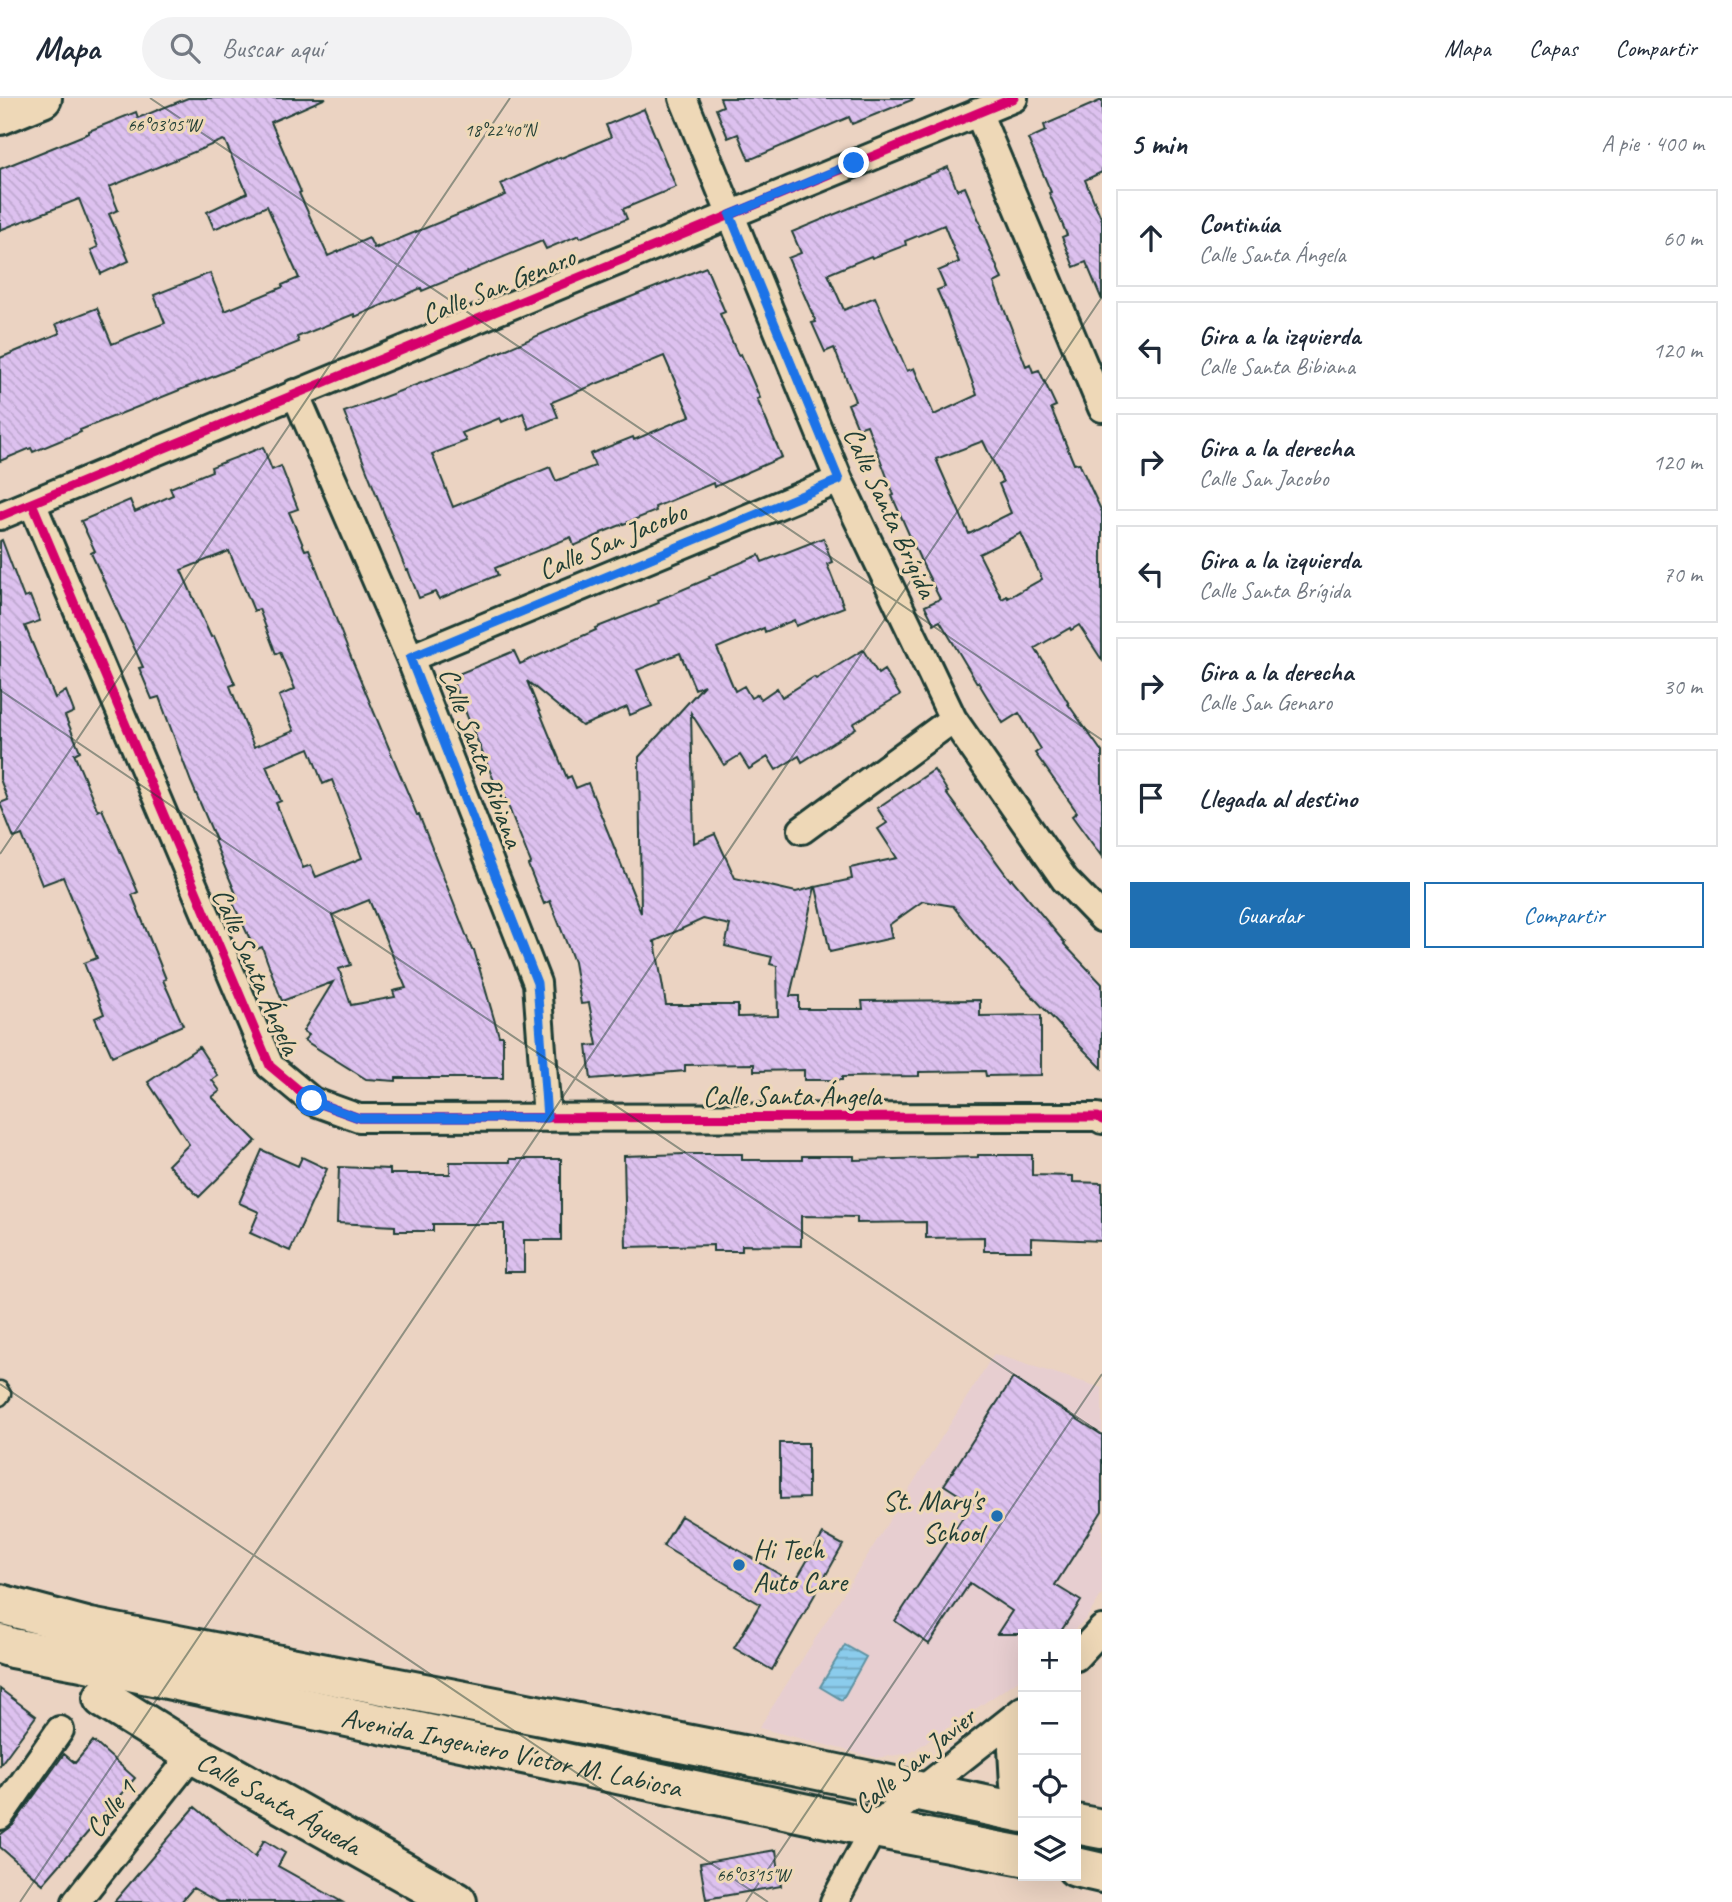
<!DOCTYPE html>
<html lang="es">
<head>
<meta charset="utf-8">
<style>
	body { margin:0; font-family:Caveat,sans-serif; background:#f2f2f3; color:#1f2937 }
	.controls { position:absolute; right:21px; bottom:21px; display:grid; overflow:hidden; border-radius:0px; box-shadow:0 7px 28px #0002 }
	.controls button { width:63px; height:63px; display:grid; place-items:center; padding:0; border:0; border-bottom:2px solid #e0e1e3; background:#fff; color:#1f2937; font:35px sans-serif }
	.stop { position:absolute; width:21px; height:21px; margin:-16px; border:5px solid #1a73e8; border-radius:50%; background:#fff }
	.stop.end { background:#1a73e8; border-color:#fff; box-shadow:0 2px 7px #0008 }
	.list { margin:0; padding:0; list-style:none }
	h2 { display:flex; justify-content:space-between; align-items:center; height:91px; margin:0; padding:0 28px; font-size:30px }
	h2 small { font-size:23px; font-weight:400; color:#747a83 }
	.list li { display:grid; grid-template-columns:46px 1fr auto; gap:21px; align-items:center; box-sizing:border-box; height:98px; margin:0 14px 14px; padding:0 14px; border:2px solid #e0e1e3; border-radius:0px }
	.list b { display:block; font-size:26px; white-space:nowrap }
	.list p { margin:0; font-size:23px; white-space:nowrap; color:#747a83 }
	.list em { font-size:23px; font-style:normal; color:#747a83 }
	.actions { display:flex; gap:14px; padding:21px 28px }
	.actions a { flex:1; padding:16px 0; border:2px solid #1f6fb2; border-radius:0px; text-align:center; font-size:24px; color:#1f6fb2 }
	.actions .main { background:#1f6fb2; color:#fff }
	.icon { flex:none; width:38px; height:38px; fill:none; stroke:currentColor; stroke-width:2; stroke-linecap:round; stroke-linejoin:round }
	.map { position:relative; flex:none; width:1102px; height:1804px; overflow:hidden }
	header { display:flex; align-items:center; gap:42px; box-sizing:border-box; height:98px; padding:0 35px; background:#fff; border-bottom:2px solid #e0e1e3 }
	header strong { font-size:33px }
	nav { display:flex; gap:38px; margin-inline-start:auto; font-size:24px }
	.search { width:490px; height:63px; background:#f2f2f3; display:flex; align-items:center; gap:18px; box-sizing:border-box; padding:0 24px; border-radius:38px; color:#747a83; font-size:26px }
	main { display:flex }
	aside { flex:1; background:#fff }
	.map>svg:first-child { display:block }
	.built { fill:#e7ced0 }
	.water { fill:url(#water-rules); stroke:#6093a2; stroke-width:2 }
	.building { fill:url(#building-back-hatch); stroke:#1f3d34; stroke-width:2; fill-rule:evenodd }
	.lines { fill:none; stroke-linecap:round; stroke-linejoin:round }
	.lane-casing { stroke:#1f3d34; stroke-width:19 }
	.street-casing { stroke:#1f3d34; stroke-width:32 }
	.secondary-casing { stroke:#1f3d34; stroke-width:44 }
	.lane { stroke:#eed8b7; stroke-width:14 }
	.street { stroke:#eed8b7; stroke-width:26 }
	.secondary { stroke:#eed8b7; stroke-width:38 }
	.cycleway-casing { stroke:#eed8b7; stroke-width:13 }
	.cycleway { stroke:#d6006c; stroke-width:9 }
	.route { stroke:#1a73e8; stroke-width:9 }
	.ticks { fill:none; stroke:#1f3d34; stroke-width:2; stroke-opacity:0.45 }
	.poi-dot { fill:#1f6fb2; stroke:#eed8b7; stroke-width:2.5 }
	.labels { text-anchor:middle; stroke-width:6; stroke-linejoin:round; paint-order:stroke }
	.street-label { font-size:28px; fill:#1f3d34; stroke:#eed8b7 }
	.poi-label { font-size:28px; fill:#1f3d34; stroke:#eed8b7; text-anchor:end }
	.ticks-label { font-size:18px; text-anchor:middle; fill:#1f3d34; stroke:#eed8b7; stroke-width:6; stroke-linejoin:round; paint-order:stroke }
</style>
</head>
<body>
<header>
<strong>Mapa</strong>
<div class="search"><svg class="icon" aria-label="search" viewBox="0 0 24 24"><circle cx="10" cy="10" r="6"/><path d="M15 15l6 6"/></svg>Buscar aquí</div>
<nav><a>Mapa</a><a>Capas</a><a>Compartir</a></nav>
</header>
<main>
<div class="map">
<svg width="1102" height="1804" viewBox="0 0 1102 1804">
	<defs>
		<pattern id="water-rules" width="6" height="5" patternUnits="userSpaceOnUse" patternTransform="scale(1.75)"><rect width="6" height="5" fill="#8bccec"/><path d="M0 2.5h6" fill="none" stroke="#71a7c0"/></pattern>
		<pattern id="building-back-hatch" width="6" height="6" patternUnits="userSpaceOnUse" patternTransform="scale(1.75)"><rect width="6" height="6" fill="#ddc1ef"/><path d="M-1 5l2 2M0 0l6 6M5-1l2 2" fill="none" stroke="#bda7ce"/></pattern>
	</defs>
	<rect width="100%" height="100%" fill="#ebd3c2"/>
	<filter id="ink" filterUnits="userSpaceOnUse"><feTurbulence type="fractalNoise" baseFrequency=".0143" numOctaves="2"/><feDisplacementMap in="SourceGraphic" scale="14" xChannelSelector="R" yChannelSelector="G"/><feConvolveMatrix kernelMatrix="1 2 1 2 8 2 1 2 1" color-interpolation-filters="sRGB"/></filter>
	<g filter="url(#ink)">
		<path class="built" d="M994,1256l108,34v206l-16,25 -17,15h-46v43l-113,76 -33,5 -118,-30z"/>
		<path class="water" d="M845,1547l21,12 -24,43 -22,-13z"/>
		<path class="building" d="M188,0h138l-55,24 30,70 -2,1 29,63 41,-18 5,10 3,-1v1l129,-53 -5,-11 59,-27 1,1 50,-21 -5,-12 38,-16 32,78 -53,22 4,10 -47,19 -1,-3 -33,14 -4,-8 -120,50 -1,-3 -66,29 -1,-3 -57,23 2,5 -219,88 1,2 -48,20 -2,-4 -31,13v-103l60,-25 -4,-9 41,-16 15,36 53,-21 -11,-28 56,-22 15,38 58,-24 -1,-2 17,-7 -32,-72 -53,23 -7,-17 40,-19 -22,-52 -2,-1 -114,47 9,23 -9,4 20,47 -28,13 -10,-24 7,-3 -19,-48 -79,31v-61l89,-36v-2l47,-19 2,6z
			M720,0h194v1l-62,25 -3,-7 -100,43 -11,-26 -10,4 -12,-29 7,-3z
			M1102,2v72l-17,8 17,40v80l-16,-38 -12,5 -12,-30 5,-2 -18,-42 2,-1 -23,-53 18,-8 -2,-6z
			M948,69l9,23 8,-3 16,38 -1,1 22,53 -8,4 32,83 4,-2 3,8 6,-2 17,36 -5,2 23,56 5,-1 23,49v148l-23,-35 -8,5 -1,-2 -35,20 34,56h-1l34,48v105l-30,-41 5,-4 -42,-59 6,-4 -22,-36 -16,10 -25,-41 -1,1 -37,-62 -6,3 -9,-18 15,-7 -20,-40 -28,-63 2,-1 -27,-70 -9,3 -10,-24 7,-3 -21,-53 -9,4 -13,-29 4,-1 -28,-64 13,-5 -9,-21zM944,127l15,37 -21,9 7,16 -8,3 9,20 31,85 -43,20 -20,-47 -7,3 -32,-74 -31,13 -16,-36 43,-18 1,2 34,-13 -1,-4zM983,343l20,41 -4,2 12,29 -42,21 -33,-75zM1021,435l21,46 -34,19 -1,-2 -5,3 -23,-45z
			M706,169l19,45 -5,2 18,41 3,-1 19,44 -3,1 25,58 -68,30 -1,-4 -58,24 1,4 -55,22v1l-27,12 -3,-9 -76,31 3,7 -59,24 -4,-7 -16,6 -11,-28h-2l-62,-158 133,-50 106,-46zM664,258l26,60 -56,24 -1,-3 -43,17 5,12 -39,15 -6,-14 -97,40 -21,-53 34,-13 -4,-8 38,-15 2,4 21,-9 6,16 29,-12 -6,-15z
			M263,349l9,23 9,-4 17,43 -9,3 16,38 4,-1 39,101 69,165h2l53,135h2l25,86h4v42h-107v3l-30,-2 -62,-39 5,-5 -6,-4 30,-49 -51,19 -20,-54 -7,3 -23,-49 6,-2 -24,-58 2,-1 -25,-58 -32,-85 -7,2 -13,-31 4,-1 -52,-114 4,-2 -14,-30 49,-21 5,12 38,-17 -3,-7 42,-17 -1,-4zM229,453l25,60 5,-2 17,45 4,-2 15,37 -16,7 15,35 -40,16 -24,-61 5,-2 -21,-48 -3,1 -30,-67zM309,650l14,36 9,-4 30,78 -46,19 -5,-12 -8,3 -27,-65 5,-2 -15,-35zM369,802l37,88 -13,3 2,6 -44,8 -12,-36 12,-4 -19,-50z
			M823,440l9,24 -5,2 17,43 -48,19 -2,-6 -29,12 -1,-4 -47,20 18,43 9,-5 7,12 7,-4 3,5 16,-11 5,9 32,-20 2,2 47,-29 15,24 6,-4 16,25 -47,29 3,4 -54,34 -3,-6 -23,14 -8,-13 -19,12 -9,-14 -16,10 -33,-52 3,130 21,-9 20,44 61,14 19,-5 -25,109h9v13h64l-1,-8 118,-1v16l61,-1v60l-55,1 -1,-5 -66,1v4l-77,1v3h-38v-10l-50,1v-7l-69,1v6l-94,8 -4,-33 10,-1 -8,-42 -8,1 -7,-42 -24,-61 -6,3 -16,-39 3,-2 -26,-65 -3,2 -51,-123 63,-26 6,13 76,-34 -1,-2 64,-25 -1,-3 52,-22 -1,-2 50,-21 3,7zM680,555l15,36 9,-4 -65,72 2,156 -53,-130 -12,5 -5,-12 -4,2 -40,-97 55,45 45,-19 3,8 22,-9 -15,-36zM703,821l27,6 -5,21 47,11 -2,7 7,2 1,50 -40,1v-12h-72l-11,-63h-2z
			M2,442l22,58 6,-2 10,25 -15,5 30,72 11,-7 8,21 -9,4 15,35 -6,3 24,57 4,-2 36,83 -6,3 34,84 -3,1 20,45 -71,31 -17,-38 9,-4 -20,-51 13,-5 -34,-81 -21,8 -20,-50 -8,3 -14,-35 8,-3 -8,-21v-238z
			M934,672l14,22 -2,1 64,87 2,-1 53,64 -1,1 38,40v84l-41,-41 -86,-93 -22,-28 -30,-5 -34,24 3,13 -62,14 -14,-65 36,-8 -2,-11 47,-10 -19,-29 9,-6 -10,-15z
			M199,949l19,29 -6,4 8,11 -8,6 44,44 -57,56 -31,-32 21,-21 -41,-62z
			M262,1052l36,16 4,-9 25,12 -37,82 -40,-18 9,-21 -20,-9z
			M686,1056h56v6h60v-4h52v4l124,-3v-2h54v20l41,1v6l29,1v58l-71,-3v13h-47v-14l-58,1v-16l-69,1v-6l-56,-1v30l-59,-1v6h-29v-6l-87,2 -2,-91z
			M510,1061h51v81h-37v32h-20v-48h-71v7h-38v-5l-58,-3 2,-56 51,2v5h60v-12h60z
			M1013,1280l89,57v76l-47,74 26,16 -22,33h-62l15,-23 -42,-28 -41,61 -34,-23 77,-118 -28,-18z
			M780,1345h28v55l-28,1z
			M681,1418l113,67 29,-49 20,11 -71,125 -38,-22 26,-44 -97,-58z
			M0,1591l36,27 -36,49z
			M93,1643l42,37 -92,106 -43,-37v-12l13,-10 51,-71 11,9z
			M195,1709l60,50 9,-17 21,13 -7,13 64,36h-124l-25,-14 -12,14h-67z
			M776,1752l5,36 -75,13 -6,-36z"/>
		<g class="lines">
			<g class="lane-casing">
				<path id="lane" d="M0,1291l3,5 -3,4"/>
			</g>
			<g class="street-casing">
				<path id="street" d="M683,0l156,382 114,239 112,161 37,38
					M978,14l124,296
					M295,295l115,265 127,325 10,135
					M32,405l238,563 42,35 47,17 739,-1 4,3
					M0,418l1014,-418
					M410,560l429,-178
					M802,732l151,-111
					M1076,1559l26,-28
					M1023,1619l-11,32 2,36 9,15
					M0,1718l60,-86
					M76,1804l117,-148
					M834,1804l40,-74 149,-118"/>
			</g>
			<g class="secondary-casing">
				<g id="secondary">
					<path d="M0,17l42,-17"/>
					<path d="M0,1506l90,24 709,138 224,47"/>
					<path id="s1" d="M0,1546l12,4 65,12 797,168 149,28"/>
					<path id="s2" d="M103,1600l90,56 264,148"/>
					<path d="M1076,1726l26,5"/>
					<path d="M1076,1769l26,6"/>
				</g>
			</g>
			<use href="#lane" class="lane"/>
			<use href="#street" class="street"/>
			<use href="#secondary" class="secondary"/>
			<g class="cycleway-casing">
				<path id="cycleway" d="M32,405l238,563 42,35 47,17 739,-1 4,3
					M0,418l1014,-418"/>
			</g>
			<use href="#cycleway" class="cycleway"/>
		</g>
	</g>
	<g class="lines" filter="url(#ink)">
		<path class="route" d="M312,1003l47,17h188l-10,-135 -127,-325 429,-178 -109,-265 124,-52"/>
	</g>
	<path class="ticks" d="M150,0l952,642M0,592l1102,744M0,756l510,-756M0,1286l768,518M20,1804l1082,-1605M746,1804l356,-528"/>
	<g class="poi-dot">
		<circle cx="997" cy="1418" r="7"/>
		<circle cx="739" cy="1467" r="7"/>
	</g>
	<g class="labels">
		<g class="street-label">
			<text transform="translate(498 187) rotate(-22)" y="10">Calle San Genaro</text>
			<text transform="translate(891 414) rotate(65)" y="10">Calle Santa Brígida</text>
			<text transform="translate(612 442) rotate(-23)" y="10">Calle San Jacobo</text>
			<text transform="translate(482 659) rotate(69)" y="10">Calle Santa Bibiana</text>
			<text transform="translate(257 873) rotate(66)" y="10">Calle Santa Ángela</text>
			<text x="792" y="1007">Calle Santa Ángela</text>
			<text dy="10" stroke="none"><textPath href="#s1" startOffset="523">Avenida Ingeniero Víctor M. Labiosa</textPath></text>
			<text transform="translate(914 1662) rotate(-40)" y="10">Calle San Javier</text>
			<text dy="10" stroke="none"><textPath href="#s2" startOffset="205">Calle Santa Águeda</textPath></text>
			<text transform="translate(110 1710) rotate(-52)" y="10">Calle 1</text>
		</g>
		<g class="poi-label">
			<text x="983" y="1412">St. Mary's<tspan x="983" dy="32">School</tspan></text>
			<text x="753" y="1461" text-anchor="start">Hi Tech<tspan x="753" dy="32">Auto Care</tspan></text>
		</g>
	</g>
	<g class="ticks-label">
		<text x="164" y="33">66°03'05"W</text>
		<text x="500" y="38">18°22'40"N</text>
		<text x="753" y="1783">66°03'15"W</text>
	</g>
</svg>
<div class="controls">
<button>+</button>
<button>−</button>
<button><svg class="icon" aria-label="locate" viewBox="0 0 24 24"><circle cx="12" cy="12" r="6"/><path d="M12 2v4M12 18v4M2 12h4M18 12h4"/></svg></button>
<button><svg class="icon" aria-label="layers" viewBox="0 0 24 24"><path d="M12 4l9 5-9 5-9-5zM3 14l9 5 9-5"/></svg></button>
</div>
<div class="stop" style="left:312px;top:1003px"></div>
<div class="stop end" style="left:854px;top:65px"></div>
</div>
<aside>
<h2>5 min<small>A pie · 400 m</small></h2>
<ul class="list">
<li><svg class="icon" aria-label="ahead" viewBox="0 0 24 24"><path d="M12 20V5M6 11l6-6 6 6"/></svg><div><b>Continúa</b><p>Calle Santa Ángela</p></div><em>60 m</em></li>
<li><svg class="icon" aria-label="left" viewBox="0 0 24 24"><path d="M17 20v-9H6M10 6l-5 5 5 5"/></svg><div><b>Gira a la izquierda</b><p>Calle Santa Bibiana</p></div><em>120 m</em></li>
<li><svg class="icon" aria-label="right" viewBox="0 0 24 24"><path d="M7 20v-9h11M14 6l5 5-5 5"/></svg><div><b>Gira a la derecha</b><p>Calle San Jacobo</p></div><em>120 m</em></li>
<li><svg class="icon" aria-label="left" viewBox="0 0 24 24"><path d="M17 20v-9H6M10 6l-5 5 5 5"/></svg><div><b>Gira a la izquierda</b><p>Calle Santa Brígida</p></div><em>70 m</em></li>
<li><svg class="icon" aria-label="right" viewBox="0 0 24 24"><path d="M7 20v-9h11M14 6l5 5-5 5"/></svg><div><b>Gira a la derecha</b><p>Calle San Genaro</p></div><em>30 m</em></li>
<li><svg class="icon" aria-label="arrive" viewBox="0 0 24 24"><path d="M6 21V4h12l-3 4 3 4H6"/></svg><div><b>Llegada al destino</b></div></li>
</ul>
<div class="actions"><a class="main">Guardar</a><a>Compartir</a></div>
</aside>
</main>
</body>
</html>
